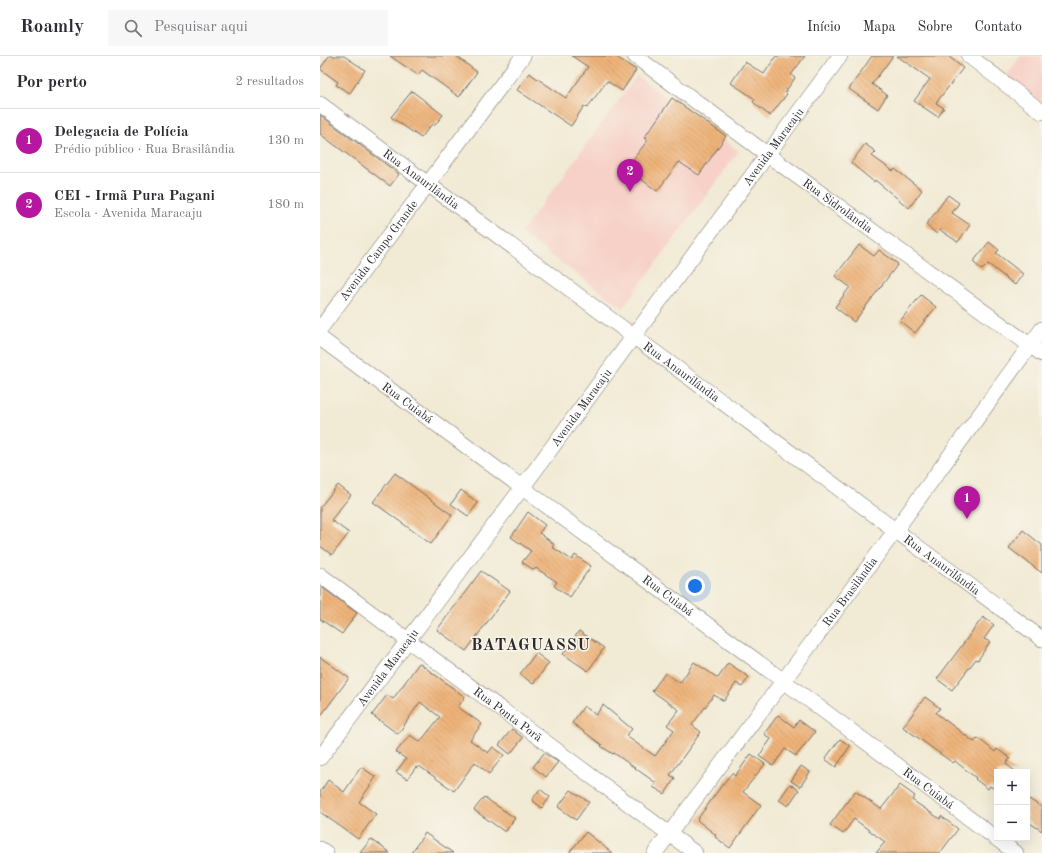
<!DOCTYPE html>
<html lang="pt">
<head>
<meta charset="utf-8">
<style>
	body { margin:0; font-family:"Old Standard TT",serif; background:#f7f7f7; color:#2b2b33 }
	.controls { position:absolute; right:12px; bottom:12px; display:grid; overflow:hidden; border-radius:0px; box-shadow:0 4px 16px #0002 }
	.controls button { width:36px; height:36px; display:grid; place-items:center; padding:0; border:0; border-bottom:1px solid #e1e1e2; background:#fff; color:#2b2b33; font:20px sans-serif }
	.you { position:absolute; left:375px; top:530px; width:14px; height:14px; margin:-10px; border:3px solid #fff; border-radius:50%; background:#1a73e8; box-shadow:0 0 0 6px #1a73e833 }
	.badge { display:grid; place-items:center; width:26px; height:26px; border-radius:50%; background:#b5179e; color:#fff; font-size:13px; font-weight:700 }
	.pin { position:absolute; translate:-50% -33px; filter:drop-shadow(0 1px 2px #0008) }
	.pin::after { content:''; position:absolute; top:21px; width:14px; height:12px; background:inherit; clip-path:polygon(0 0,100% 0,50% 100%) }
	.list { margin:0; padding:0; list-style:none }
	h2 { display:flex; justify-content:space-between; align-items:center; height:52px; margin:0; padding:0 16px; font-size:17px }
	h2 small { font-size:13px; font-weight:400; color:#7c7c81 }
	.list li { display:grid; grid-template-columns:26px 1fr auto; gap:12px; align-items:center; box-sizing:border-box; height:64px; padding:0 16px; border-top:1px solid #e1e1e2 }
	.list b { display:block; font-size:15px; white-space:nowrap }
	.list p { margin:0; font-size:13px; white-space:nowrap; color:#7c7c81 }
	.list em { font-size:13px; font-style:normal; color:#7c7c81 }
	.icon { flex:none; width:22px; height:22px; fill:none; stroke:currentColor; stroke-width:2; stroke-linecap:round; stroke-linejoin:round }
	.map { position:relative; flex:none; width:722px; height:797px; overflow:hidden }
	header { display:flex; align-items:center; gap:24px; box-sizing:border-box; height:56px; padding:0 20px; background:#fff; border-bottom:1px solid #e1e1e2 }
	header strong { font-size:19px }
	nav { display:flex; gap:22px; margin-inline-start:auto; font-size:14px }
	.search { width:280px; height:36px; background:#f7f7f7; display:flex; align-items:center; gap:10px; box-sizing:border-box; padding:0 14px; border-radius:0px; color:#7c7c81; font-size:15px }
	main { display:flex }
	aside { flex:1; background:#fff }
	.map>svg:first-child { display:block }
	.built { fill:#f7d1c7 }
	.building { fill:url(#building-back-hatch) }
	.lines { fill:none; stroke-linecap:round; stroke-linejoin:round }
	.minor-casing { stroke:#706e66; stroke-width:16 }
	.minor { stroke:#fff; stroke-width:15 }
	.labels { text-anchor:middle; stroke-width:3.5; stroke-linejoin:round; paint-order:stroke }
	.street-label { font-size:12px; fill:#2b2b2b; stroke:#f7f3e8 }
	.district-label { font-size:16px; font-weight:bold; letter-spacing:1px; fill:#2b2b2b; stroke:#f7f3e8 }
</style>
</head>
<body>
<header>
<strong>Roamly</strong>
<div class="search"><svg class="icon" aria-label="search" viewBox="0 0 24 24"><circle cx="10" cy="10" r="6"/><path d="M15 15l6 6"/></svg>Pesquisar aqui</div>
<nav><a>Início</a><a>Mapa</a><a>Sobre</a><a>Contato</a></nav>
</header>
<main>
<aside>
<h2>Por perto<small>2 resultados</small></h2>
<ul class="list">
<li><span class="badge">1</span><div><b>Delegacia de Polícia</b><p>Prédio público · Rua Brasilândia</p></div><em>130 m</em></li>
<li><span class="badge">2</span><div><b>CEI - Irmã Pura Pagani</b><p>Escola · Avenida Maracaju</p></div><em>180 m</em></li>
</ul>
</aside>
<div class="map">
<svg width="722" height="797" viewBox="0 0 722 797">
	<defs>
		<pattern id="building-back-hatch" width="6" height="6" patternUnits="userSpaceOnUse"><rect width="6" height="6" fill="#eeb379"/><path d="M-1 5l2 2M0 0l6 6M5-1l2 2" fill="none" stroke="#cc9a69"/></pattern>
	</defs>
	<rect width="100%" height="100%" fill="#f7f3e8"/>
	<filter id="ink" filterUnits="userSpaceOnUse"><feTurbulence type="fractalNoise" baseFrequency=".025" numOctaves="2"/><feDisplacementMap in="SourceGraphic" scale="8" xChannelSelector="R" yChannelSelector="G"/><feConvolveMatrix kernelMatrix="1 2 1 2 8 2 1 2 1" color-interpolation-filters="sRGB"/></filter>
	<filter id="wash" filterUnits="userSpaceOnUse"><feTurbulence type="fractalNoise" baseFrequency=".012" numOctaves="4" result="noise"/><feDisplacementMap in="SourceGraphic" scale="16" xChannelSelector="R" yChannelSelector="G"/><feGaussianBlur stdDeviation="0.9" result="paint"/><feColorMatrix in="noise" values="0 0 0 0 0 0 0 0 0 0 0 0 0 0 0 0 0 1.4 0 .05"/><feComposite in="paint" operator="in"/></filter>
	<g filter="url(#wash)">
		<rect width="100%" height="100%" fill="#f1ead4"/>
		<path class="built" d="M701,0h21v47l-36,-27z
			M317,20l102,75 -116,157 -102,-75z"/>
		<g id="blocks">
			<path class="building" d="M9,0h15l21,14 -15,23 -14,-8 2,-3 -18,-13z
				M70,0h66l21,16 -18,25 -37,-27 -4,5z
				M252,0h43l21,14 -14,21 -15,-10 -20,27 -3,-2 -13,20 -54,-36 12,-17 37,25 22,-31z
				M456,0h29l-14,19 4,3 -10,14 2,2 -17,22 -17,-14 2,-3 -24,-16 14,-21 19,12z
				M552,0h21l-21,28 15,11 -9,14 -29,-20z
				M577,0h51l15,12 -27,35 8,5 -6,9 -24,-16 16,-22z
				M92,35l31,24 -9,11 -2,-2 -11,14 -30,-21z
				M352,42l54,38 -27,39 -20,-13 -22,29 -31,-23 22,-28 -4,-2z
				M0,59l79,59 -9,12 -70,-52z
				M545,88l11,8 -4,4 21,15 2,-2 27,21 -13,18 -34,-28 -1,2 -23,-19z
				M628,139l11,8 -7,10 18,12 -12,17 -18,-12 -3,4 -11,-9z
				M669,186l10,8 -3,3 27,21 -8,11 -27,-21 -6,6 -9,-8z
				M539,189l15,11 5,-6 19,14 -44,58 -19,-15 15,-20 -15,-11z
				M601,239l15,12 -21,26 -15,-12z
				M75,417l57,42 -21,29 -58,-42z
				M18,429l13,10 -20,25 18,13 -17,22 -12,-9v-39z
				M141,434l17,13 -10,13 -17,-12z
				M208,456l17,13 -6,8 15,11 -2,3 20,13 3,-5 16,11 -21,31 -16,-11 3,-4 -21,-14 -2,2 -12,-8 9,-11 -20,-14z
				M703,474l19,15v28l-33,-25z
				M161,515l29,20 -44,60 -29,-21z
				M0,530l37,27 -15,21 -22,-15z
				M663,561l11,8 -10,14 6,3 -12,18 -2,-1 -24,31 -15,-11z
				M259,575l25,17 -16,23 -25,-17z
				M216,597l13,10 -16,21 -13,-10z
				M0,601l29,21 -29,39z
				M374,606l24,16 10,-15 21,14 -7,10 -6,-4 -12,18 -10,-6 -22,30 9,7 -31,43 5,3 -10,16 -12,-7 3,-4 -42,-30 -1,1 -12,-8 1,-1 -30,-22 12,-17 12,9 7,-10 29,24 -6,7 29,20 19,-26 -7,-5 12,-15 -27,-19 13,-18 15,10z
				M99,607l46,34 -7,10 24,17 -12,16 18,13 5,-6 11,8 -15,19 -14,-12 -21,29 -35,-25 -1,2 -2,-1 -9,12 -11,-7 10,-13 -10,-7 14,-17 10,7 20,-25 -20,-15 -22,32 -26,-19 15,-20 6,4z
				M605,641l15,11 -4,5 38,29 4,-4 17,14 2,-3 13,9 -4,6 10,8h-19v19l-7,-5 -2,3 -13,-10 1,-1 -21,-17 -2,2 -50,-36z
				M458,659l16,12 5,-7 16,12 -19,24 -11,-7 -12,17 -14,-10 12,-17 -7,-5z
				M192,673l11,9 -13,16 -11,-9z
				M520,683l10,7 -14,21 -11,-8z
				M224,697l14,9 -12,15 -13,-10z
				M431,698l14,10 -22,28 18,13 -31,43 -15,-11 1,-2 -19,-15 25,-35 10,-12 3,3z
				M481,710l9,6 -10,15 -9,-6z
				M41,711l15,10 -17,25 17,12 -18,25 -38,-27v-20l8,-12 16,12z
				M470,728l9,6 -11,16 -9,-6z
				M580,729l15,11 -3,4 28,19 1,-3 17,13 -18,24h-64l9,-11 -31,-23 -11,15 -13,-9 25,-34 26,18z
				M220,733l10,8 -8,11 -10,-8z
				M251,734l18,12 -13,18 -18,-13z
				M164,741l31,21 -10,14 -31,-22z
				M707,742l15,9v24l-15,-10z
				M266,776l26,21h-43z
				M105,777l28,20h-42z
				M51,783l19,14h-30z"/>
		</g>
	</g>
	<g filter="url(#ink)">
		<use href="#blocks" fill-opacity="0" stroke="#706e66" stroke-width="1"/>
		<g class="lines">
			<g class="minor-casing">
				<g id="minor">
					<path id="s1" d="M315,0l133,99 274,199"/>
					<path d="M649,0l73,56"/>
					<path id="s2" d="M0,48l722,535"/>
					<path id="s3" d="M0,273l203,-273"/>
					<path id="s4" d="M0,282l696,515"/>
					<path id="s5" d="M0,519l375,278"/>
					<path id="s6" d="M0,702l202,-270 318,-432"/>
					<path d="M0,793l6,4"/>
					<path id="s7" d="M335,797l240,-322 147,-202"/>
				</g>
			</g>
			<use href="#minor" class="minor"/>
		</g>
	</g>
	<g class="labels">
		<g class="street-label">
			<text dy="4" stroke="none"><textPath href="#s6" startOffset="761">Avenida Maracaju</textPath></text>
			<text dy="4" stroke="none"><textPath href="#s2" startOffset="126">Rua Anaurilândia</textPath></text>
			<text dy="4" stroke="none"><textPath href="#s1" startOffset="252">Rua Sidrolândia</textPath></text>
			<text dy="4" stroke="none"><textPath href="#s3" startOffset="98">Avenida Campo Grande</textPath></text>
			<text dy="4" stroke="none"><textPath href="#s2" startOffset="450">Rua Anaurilândia</textPath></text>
			<text dy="4" stroke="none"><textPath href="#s4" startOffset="109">Rua Cuiabá</textPath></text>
			<text dy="4" stroke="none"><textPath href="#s6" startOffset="437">Avenida Maracaju</textPath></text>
			<text dy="4" stroke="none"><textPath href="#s2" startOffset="774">Rua Anaurilândia</textPath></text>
			<text dy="4" stroke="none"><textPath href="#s7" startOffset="326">Rua Brasilândia</textPath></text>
			<text dy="4" stroke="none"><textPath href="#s4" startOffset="433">Rua Cuiabá</textPath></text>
			<text dy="4" stroke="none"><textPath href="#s6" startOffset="113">Avenida Maracaju</textPath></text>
			<text dy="4" stroke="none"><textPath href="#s5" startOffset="234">Rua Ponta Porã</textPath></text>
			<text dy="4" stroke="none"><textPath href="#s4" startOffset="757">Rua Cuiabá</textPath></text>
		</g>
		<g class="district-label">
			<text x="211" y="594">BATAGUASSU</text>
		</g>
	</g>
</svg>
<div class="controls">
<button>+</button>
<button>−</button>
</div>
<div class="you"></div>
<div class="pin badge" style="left:647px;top:463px">1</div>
<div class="pin badge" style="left:310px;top:136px">2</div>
</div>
</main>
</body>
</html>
